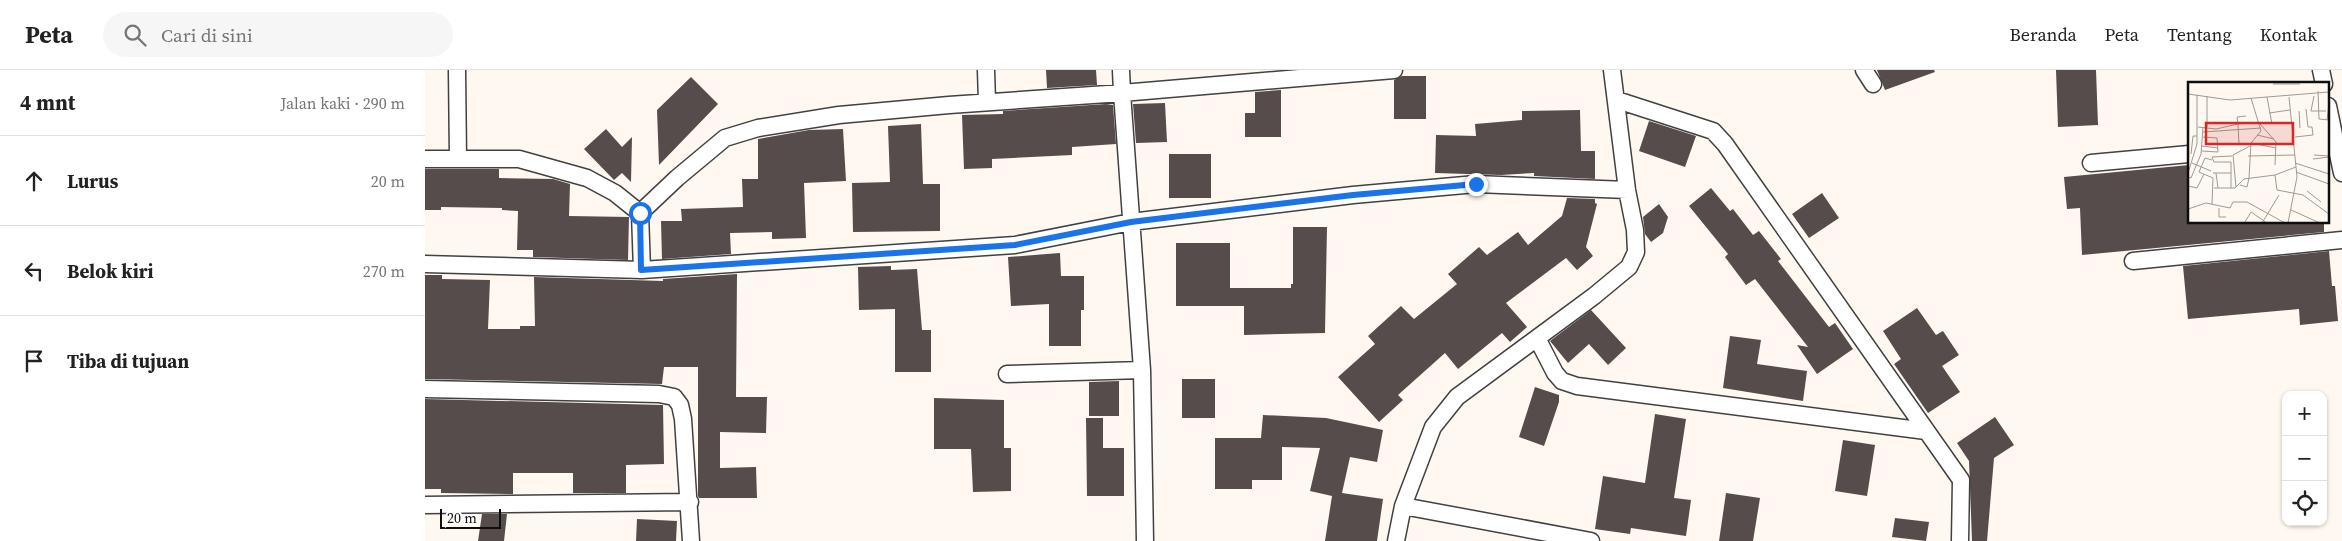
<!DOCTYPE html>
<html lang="id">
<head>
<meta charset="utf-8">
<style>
	body { margin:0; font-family:"Source Serif 4",serif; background:#f6f6f6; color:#222 }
	.controls { position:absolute; right:15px; bottom:15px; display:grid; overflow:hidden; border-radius:10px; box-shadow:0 1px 4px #0004 }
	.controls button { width:45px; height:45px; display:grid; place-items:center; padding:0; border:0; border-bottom:1px solid #e0e0e0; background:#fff; color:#222; font:25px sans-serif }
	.scale { position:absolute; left:15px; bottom:12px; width:61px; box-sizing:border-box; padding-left:5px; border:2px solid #0e0e0e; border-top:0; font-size:14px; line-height:18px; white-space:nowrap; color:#0e0e0e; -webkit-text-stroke:4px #fff; paint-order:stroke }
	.stop { position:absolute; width:15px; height:15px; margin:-11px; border:4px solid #1a73e8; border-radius:50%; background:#fff }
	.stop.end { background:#1a73e8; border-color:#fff; box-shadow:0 1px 5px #0008 }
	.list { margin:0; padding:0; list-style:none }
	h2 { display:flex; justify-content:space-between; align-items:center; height:65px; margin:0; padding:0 20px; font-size:21px }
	h2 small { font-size:16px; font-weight:400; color:#767676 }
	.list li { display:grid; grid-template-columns:32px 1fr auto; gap:15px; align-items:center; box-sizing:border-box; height:90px; padding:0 20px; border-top:1px solid #e0e0e0 }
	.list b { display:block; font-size:19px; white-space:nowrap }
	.list em { font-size:16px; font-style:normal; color:#767676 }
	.icon { flex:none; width:28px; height:28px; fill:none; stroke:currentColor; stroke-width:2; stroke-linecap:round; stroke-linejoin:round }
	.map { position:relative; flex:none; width:1917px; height:471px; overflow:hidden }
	header { display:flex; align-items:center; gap:30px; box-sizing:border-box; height:70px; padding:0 25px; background:#fff; border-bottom:1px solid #e0e0e0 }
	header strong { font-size:24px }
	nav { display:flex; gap:28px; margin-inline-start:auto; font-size:18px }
	.search { width:350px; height:45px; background:#f6f6f6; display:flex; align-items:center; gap:12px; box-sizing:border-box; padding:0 18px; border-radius:28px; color:#767676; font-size:19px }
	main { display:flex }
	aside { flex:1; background:#fff }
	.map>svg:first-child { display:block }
	.building { fill:#564c4b }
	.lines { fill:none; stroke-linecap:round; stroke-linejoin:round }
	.street-casing { stroke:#414141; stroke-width:19 }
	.street { stroke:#fff; stroke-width:16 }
	.route { stroke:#1a73e8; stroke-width:6 }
	.inset-road { fill:none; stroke:#9e9a96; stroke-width:1 }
	.view { fill:#d62828; fill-opacity:0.15; stroke:#d62828; stroke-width:2.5 }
	.inset-edge { fill:none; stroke:#0e0e0e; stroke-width:2.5 }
</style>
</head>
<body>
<header>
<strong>Peta</strong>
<div class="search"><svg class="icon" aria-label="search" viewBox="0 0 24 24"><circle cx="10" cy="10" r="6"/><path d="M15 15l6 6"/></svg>Cari di sini</div>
<nav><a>Beranda</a><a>Peta</a><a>Tentang</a><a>Kontak</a></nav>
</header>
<main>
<aside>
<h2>4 mnt<small>Jalan kaki · 290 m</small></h2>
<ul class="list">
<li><svg class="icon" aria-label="ahead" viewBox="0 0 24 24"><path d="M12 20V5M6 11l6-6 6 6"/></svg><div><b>Lurus</b></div><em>20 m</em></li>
<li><svg class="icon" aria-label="left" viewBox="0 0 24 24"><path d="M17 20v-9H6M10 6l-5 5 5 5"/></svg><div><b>Belok kiri</b></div><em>270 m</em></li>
<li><svg class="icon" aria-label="arrive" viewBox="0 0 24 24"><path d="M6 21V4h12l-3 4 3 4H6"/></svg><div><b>Tiba di tujuan</b></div></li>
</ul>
</aside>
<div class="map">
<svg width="1917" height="471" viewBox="0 0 1917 471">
	<rect width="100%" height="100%" fill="#fef8f0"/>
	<path class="building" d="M621,0h50l1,15 -50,3z
		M1452,0h57l1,2 -50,18z
		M1631,0h40l2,55 -40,2z
		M977,6h24v43h-32v-39z
		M266,7l27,27 -59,61 -2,-55z
		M856,20v47h-36v-24h10v-21z
		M740,33l2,39 -31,1 -3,-39z
		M681,34l7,1 3,39 -44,3v8l-80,4v9l-28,1 -2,-54 41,-1v-3z
		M1155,40l1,41h14v28l-61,-3v-3l-33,2 -66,-2 1,-38 40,1 -1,-12 47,-4v-9z
		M1224,51l47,15 -11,31 -46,-16z
		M496,54l2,60h17v47l-87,1 -1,-49 38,-1 -2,-56z
		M181,59l16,18 10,-10 -1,45 -9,-9 -8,7 -30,-31z
		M418,59l3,52 -42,2 2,55 -34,1v-7l-42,1 1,21 -69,5 -1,-38h21l-1,-12 62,-2 -1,-28h16v-40l51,-9z
		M744,84h42v44h-42z
		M1764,95v57h135v10l-242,23 -2,-47 -13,1 -3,-32z
		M0,99h74v9l54,1 17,5 -1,32 60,1 -1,43 -95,-3v-7h-16l1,-39 -16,-1v-2l-61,-1v3h-16z
		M1286,118l19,23 3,-2 20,26 6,-4 22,28 -3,2 51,66 6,-4 18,26 -36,25 -20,-29 11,2 -53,-68 -9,6 -21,-28 3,-3 -39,-48z
		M1397,123l17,25 -30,20 -17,-24z
		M1142,128l28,1v4l2,1 -11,43 7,9 -16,14 -11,-12 -60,45 21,24 -17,15 -8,-9 -44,36 -13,-16 -47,42 5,5 -24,22 -41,-45 37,-33 -7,-8 33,-30 13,13 43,-35 -9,-10 31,-27 8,8 31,-23 10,13 34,-29z
		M1234,134l9,13 -5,16 -12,9 -6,-8 -2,-17z
		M868,157h34l-2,106 -81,2v-29h-68v-63h54v45h61v-4h2z
		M1904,181l3,35h3l3,35 -38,4 -1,-16 -111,10 -5,-53z
		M635,183l1,23h23v34h-3v36h-32v-42l-38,2 -3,-49z
		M466,196v4l26,-1 5,61h9v42h-36v-63l-36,1 -1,-43z
		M312,204l-1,123h31l-1,36 -46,-1v36l36,-1 1,31h-58l-1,-2v-129h-34l-2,17 -237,-5v-104h17v4l48,1 -2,49h32v-3h15l-1,-49 129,4v-2z
		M1492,238l19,27 7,-4 16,24 -17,11 18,26 -32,21 -34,-49 7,-5 -18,-28z
		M1166,240l35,38 -18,17 -19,-21 -21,19 -18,-22z
		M1305,266l31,4 -4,24 50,7 -4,30 -80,-13z
		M757,309h33v39h-33z
		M694,311v35h-30v-34z
		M1110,317l24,8v7l-15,44 -25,-9z
		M509,328l70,2v48h7v43l-38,1 -2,-43h-37z
		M0,329l238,6 1,59 -38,1v28h-53v-20h-60v21l-72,-1v-4h-16z
		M1230,344l31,5 -12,79 17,2 -5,36 -55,-8 -1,6 -35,-5 8,-53 42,7z
		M838,345l63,3 57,12 -6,32 -27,-5 -8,36 41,6 -6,42h-52l7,-45 -22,-5 10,-43 -38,-1v33h-30v9h-37v-51h46z
		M1570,347l19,28 -20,13 -7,83h-15l-3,-80 -12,-18z
		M661,348h17v30h21v48h-37z
		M1418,370l32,5 -8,51 -32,-5z
		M1301,423l34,5 -7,43h-34z
		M57,444h25l-3,27h-26z
		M1470,448l34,4 -3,19 -34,-4z
		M212,449l40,2 -1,20h-40z"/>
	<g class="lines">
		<g class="street-casing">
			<path id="street" d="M32,0l1,89
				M561,0l1,32
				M696,0l1,23 272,-23
				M1439,0l9,14
				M1896,0l3,14
				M1192,30l96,31 12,13 236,336 -1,61
				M1903,36l14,67
				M0,89h94l68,19 28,15 25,20 37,-35 48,-40 33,-10 81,-13 110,-10 173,-12 20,277 3,171
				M1666,93l98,-9
				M215,143l2,57
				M1708,191l209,-21
				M0,194l217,6 373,-25 116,-23 222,-27 123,-11 151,6
				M1112,268l18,35 7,8 15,5 349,45
				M582,304l135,-4
				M0,319l234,5 15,3 6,8 3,14 8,122
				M0,435l265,-3
				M978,436l188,35
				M971,471l7,-35 30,-79 24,-30 137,-101 35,-29 7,-15 -1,-22 -8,-40 -15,-120"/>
		</g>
		<use href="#street" class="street"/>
	</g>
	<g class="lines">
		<path class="route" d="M215,143l1,57 374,-25 116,-23 222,-27 123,-11"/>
	</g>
	<g transform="translate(1763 12)">
		<rect width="141" height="141" fill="#fef8f0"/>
		<path class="inset-road" d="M85,2h27M130,9l1,28 10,1M0,12l42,6 99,-8M19,14v31M126,14l-3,15h15M79,15l5,27M111,29l1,17M81,31l21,-3M58,34l-9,1 1,7 16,-1M139,38l2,-16M72,42l16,18 -1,23M10,45l18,2 22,-5 1,21M15,50l58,-4M69,53l17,4M107,55l18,-2 -1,-8h-4l-2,-18M63,61l25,5M14,64l16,2M14,69l16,1 -1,-14 -14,-1M3,72l2,-18h4M126,73l15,1M60,74l47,-1M125,77l16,-2M43,80h-17l-2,-5 20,-1M4,81l19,8M107,81l34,11M108,90l33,12M0,91l9,-29v-49M25,91h18M28,91l2,15M87,93l2,15 26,5 26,19M0,95l3,1 10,-24 2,-27M61,96l2,-35 10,-12 -10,-33M52,103l7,2 2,-9M0,104l9,2 7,-14M48,105l-3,-32 17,-9M26,106h21l9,-9 31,-4 21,-8M43,106v-26M119,109l14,11M24,122l1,-26 -14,-6 6,-14 7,2M31,126v9h7M0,127l18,-6 24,5 3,-6h14l38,21M103,128l29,13M57,140l6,-10 16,11M74,141l17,-28M100,141l9,-46 -8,-80"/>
		<path class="view" d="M18,41h87v21h-87z"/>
		<rect width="141" height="141" class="inset-edge"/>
	</g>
</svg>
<div class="controls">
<button>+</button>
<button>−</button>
<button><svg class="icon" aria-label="locate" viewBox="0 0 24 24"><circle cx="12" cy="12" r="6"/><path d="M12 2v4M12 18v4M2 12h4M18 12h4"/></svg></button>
</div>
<div class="scale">20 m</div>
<div class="stop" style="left:215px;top:143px"></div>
<div class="stop end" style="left:1051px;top:114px"></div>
</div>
</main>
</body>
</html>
